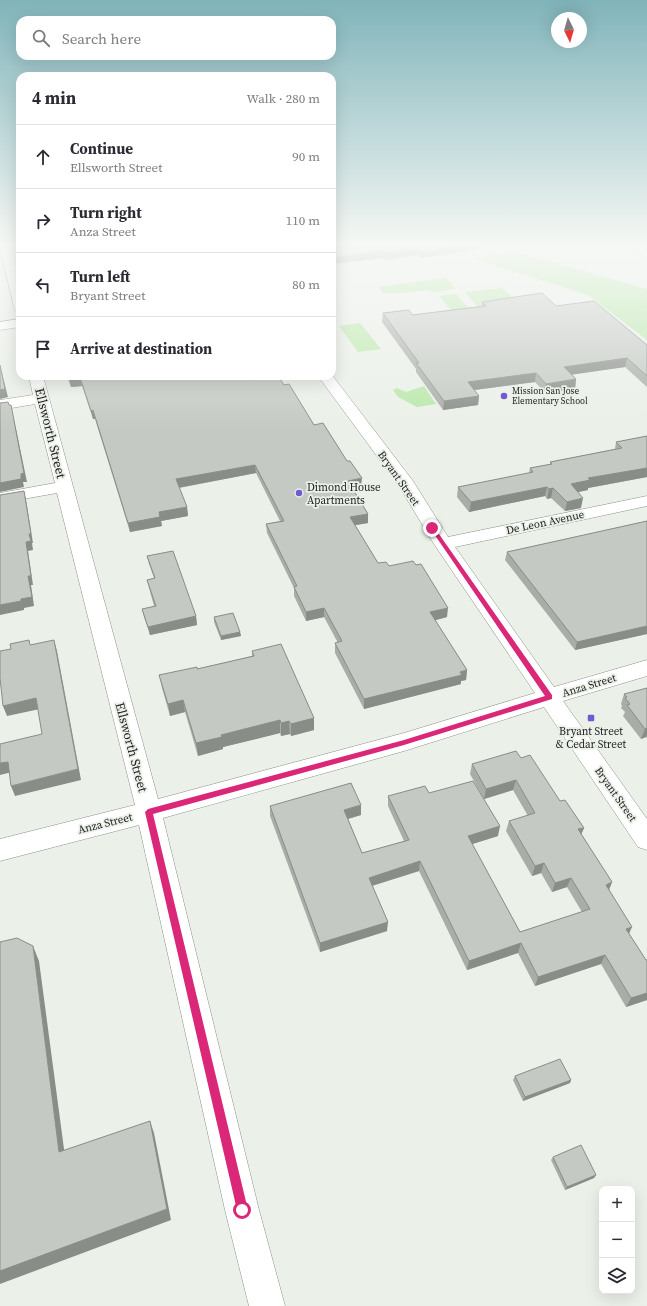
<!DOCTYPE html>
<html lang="en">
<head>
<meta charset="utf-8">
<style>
	body { margin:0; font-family:"Source Serif 4",serif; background:#f7f7f7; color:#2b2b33 }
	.controls { position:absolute; right:12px; bottom:12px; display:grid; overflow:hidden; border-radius:8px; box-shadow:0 4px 16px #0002 }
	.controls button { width:36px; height:36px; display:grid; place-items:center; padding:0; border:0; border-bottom:1px solid #e1e1e2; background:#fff; color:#2b2b33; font:20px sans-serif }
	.compass { position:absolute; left:551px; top:12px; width:36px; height:36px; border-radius:50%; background:#fff; box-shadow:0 4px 16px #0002; rotate:175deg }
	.stop { position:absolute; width:12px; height:12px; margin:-9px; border:3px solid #db2777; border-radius:50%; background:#fff }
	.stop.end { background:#db2777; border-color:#fff; box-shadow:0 1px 4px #0008 }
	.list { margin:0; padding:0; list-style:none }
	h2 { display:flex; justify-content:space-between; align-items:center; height:52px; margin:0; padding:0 16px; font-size:17px }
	h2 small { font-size:13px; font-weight:400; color:#7c7c81 }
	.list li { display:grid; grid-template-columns:26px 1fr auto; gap:12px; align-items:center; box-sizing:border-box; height:64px; padding:0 16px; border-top:1px solid #e1e1e2 }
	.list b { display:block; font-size:15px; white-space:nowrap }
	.list p { margin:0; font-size:13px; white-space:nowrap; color:#7c7c81 }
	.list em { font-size:13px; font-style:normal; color:#7c7c81 }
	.icon { flex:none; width:22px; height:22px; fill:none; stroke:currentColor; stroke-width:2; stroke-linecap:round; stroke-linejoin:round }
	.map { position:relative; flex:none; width:647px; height:1306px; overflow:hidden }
	.search { position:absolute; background:#fff; box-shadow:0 4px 16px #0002; left:16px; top:16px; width:320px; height:44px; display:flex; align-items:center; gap:10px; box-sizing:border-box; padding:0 14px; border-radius:12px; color:#7c7c81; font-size:15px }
	.panel { position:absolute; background:#fff; box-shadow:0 4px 16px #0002; left:16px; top:72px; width:320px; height:308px; border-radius:12px }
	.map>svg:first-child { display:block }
	.green { fill:#b9e8a9 }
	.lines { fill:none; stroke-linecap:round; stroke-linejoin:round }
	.street-casing { stroke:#8c908b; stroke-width:1 }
	.street { fill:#fff; fill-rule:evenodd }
	.wall { fill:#a9ada8 }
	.shaded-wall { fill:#898d88 }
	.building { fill:#c4c9c3; stroke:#898d88 }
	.route { fill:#db2777 }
	.poi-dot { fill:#7159d3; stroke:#ebf0e9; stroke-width:1.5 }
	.labels { text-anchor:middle; stroke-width:3.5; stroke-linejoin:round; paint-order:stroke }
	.far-poi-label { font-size:9px; fill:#222421; stroke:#ebf0e9; text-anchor:start }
	.street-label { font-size:11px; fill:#222421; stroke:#ebf0e9 }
	.poi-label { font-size:11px; fill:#222421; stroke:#ebf0e9; text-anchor:start }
	.near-street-label { font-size:13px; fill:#222421; stroke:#ebf0e9 }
</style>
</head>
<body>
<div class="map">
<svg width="647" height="1306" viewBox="0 0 647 1306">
	<rect width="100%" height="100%" fill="#ebf0e9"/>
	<path class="green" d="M516,252l131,37v51l-59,-45 -114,-36z
		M446,278l10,11 -22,3 -8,-2 -23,3h-20l-5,-6z
		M502,288l16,15 -39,5 -14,-16z
		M456,294l19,21 -18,2 -18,-21z
		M360,323l21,26 -23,3 -19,-26z
		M424,386l12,18 -19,3 -19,-10 -5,-7 4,-2 9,4z"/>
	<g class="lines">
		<g class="street-casing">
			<path id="street" d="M0,247h11l9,35v29l-5,-1 -1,-3z
				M629,247h14l4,2v8l-16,-8z
				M20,319v8l-20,3v-8z
				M332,375l81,106 35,56 199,-41v10l-192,41 99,140 93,-27v16l-84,25 84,118v31l-9,-3 -94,-140 -140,44 -241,67 96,392 26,96h-36l-24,-96 -86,-385 -139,36v-22l135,-34 -78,-312 -57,10v-10l55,-10 -20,-79 -35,6v-10l33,-5 -4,-19h14l115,423 246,-66 131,-40 -101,-149 -35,-58 -81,-110z"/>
		</g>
		<use href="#street" class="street"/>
	</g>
	<path class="wall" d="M332,247h147l-1,2 -58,9 -3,-3 -32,5 -2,-2 -51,6z
		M482,302l74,4 91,39v42l-22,-20 -53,7 4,5 -1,10 -30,4 -10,-11 -61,8 5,6 -1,9 -35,5 -27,-38v-3l-34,-47 1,-9 29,2 70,-9z
		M67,376h211l6,9 77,102 -8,2 15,25v9l-13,2 23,38 11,3 58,51 -12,3 32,50 -1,10 -5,1v3l-97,25 -29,-56v-10h3l-14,-26 -18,4 -12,-25v-8l-27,-55 -1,-9 14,-3 -24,-48 -77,15 8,19 1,9 -27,5 1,5 -32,6 -35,-113h-2l-11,-33 -11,1z
		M647,436v41l-59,11v2l-10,2 3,16 -16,3 -14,-13 -4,1 -2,-3 -76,16 -12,-15 1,-10 71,-14 1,-5 20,-4v-2l65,-13 1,-7z
		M647,521v113l-72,16 -70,-90 2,-8z
		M147,556l49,60 1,9 -47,10 -6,-18 -2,-8 12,-3 -5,-18 -2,-8 7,-2 -5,-14z
		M214,617l26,15 1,4 -20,4 -7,-18z
		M252,651l62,79 -23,6 -1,-2 -9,2 -1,-3 -57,14v2l-25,7 -13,-44 -15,4 -8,-28 -3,-13 38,-6 55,-13z
		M647,688v50l-1,-1 -5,2 -18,-23 2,-4 -4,-4 1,-2 -1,-2 3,-10z
		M521,758l63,70 -3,7 31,47 -3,8 20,44 17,26h1v40l-21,7 -25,-43 -66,22 -17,-33 -51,17 -48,-99 -47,15 15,45 -67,21 -50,-136v-10l91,9 -13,4 14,34 42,-12 -16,-35v-10l41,-3 69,43 -26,8 48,88 62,-20 -15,-25 -15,5 -11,-19 -9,3 -26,-45 3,-10 19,-5 -15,-26 -29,9 -14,-25 2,-10z
		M515,1076l56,4 -1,3 -47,18 -10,-21z
		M553,1157l43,18 -2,3 -29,12 -14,-30z"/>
	<path class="shaded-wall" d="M453,247h26l-1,2 -58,9 1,-6z
		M418,249l-1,6 -32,5v-7z
		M383,251v7l-51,6v-6z
		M627,358l-2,9 -62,9 1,-9z
		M0,365l8,32 -8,2z
		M536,373l-1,9 -68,9 1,-9z
		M80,377l2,9 -11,1 -2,-8z
		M576,379l-1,10 -30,4 1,-9z
		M479,396l-1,9 -35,5 1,-9z
		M11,405l16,77h-4l1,5 -24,5v-9z
		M93,410l2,9h-2l-2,-8z
		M255,465l1,8 -79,15 -1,-9z
		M647,468v9l-59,11v2l-19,4 2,-10 17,-6z
		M362,478l-1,9 -14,3 1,-9z
		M547,487l-2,9 -76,16 2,-10z
		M553,488l-2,10 -4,1 2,-10z
		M24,491l2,9 7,43h-1l1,7 -5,1 5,34h-2l3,21 -10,2v2l-24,5v-10l21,-6 7,-23 -2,-34 3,-8z
		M583,498l-2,10 -16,3 2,-9z
		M187,507l1,9 -27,5 1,5 -32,6 -2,-9 31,-11z
		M368,514v9l-18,3v-9z
		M324,608v9l-18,4v-9z
		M448,608l-1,9 -18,5 1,-10z
		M196,616l1,9 -47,10 -2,-8z
		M647,626v8l-72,16 2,-8z
		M240,632l1,4 -20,4v-4z
		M54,640l3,11 24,129 -66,16 -4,-10 67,-17z
		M467,670l-1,10 -5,1v3l-97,25v-10z
		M36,698l4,11 -33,7 -4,-10z
		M183,700l2,12 -15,4 -2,-12z
		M314,718v12l-23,6v-12z
		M280,720v13l-57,14v2l-25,7 -2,-13 25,-8z
		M289,721l1,13 -9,2v-13z
		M647,728v7l-1,2 -5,2 4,-10z
		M8,762l4,10 -12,3v-12z
		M516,780l-3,10 -29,9 2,-10z
		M361,805v10l-17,5v-10z
		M500,826l-2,10 -32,10 2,-10z
		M584,828l-4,9 -2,-8z
		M420,861l-1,10 -51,16 1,-9z
		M544,863l-3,10 -9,3 3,-10z
		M571,878l-4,9 -15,5 3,-9z
		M612,882l-4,10 -2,-7z
		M388,922l-1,9 -67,21v-9z
		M632,927l-4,9 -2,-7z
		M521,943l-3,10 -51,17 2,-9z
		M33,946l6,15 27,203 -7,-12z
		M605,955l-4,9 -66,22 3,-9z
		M647,993v7l-21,7 5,-9z
		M571,1080l-1,3 -47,18 2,-4z
		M150,1121l4,12 17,87 -171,64v-13z
		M596,1175l-2,3 -29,12 2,-3z"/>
	<path class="building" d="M332,247h121l-32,5 -3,-3 -33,4 -2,-2 -51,7z
		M542,293l14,13 38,-5 53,44v31l-20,-18 -63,9 12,12 -30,5 -10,-11 -68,9 11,14 -35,5 -28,-38h3l-36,-50 26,-3 3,5 74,-9 -4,-4z
		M0,365l5,24 -5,1z
		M68,376h210l6,9 5,-1 25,41 9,-2 24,38h3l12,17 -14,3 20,33 -18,3 28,46 8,-1 3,4 24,-5 3,4 5,-1 27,44 -18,4 37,58 -7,2 2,3 -98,24 -29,-56 7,-2 -18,-33 -18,4 -12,-25 3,-1 -31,-62 18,-3 -29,-56 -79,14 11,28 -28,5 1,5 -32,6 -35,-113 -2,1 -11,-34 -11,2z
		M8,402l1,3h2l13,68 -3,1v5l-21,4v-80z
		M647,436v32l-59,10 2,2 -19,4 12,14 -16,4 -14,-14 -4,1 -2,-2 -76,15 -13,-15 75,-15 -3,-4 22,-4 -2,-2 72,-14 -6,-6z
		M24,491l7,43h-2l2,7 -5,1 5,34h-3l4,21 -11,2v2l-21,4v-110z
		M647,521v105l-70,16 -70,-90z
		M173,551l23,65 -48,11 -6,-18 14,-3 -9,-26 8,-2 -8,-22z
		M233,613l7,19 -19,4 -7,-19z
		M29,640l1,5 24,-5 24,129 -67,17 -3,-24 -8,1v-19l42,-10 -6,-36 -33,8 -3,-28v-27l11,-2 -1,-5z
		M281,644l33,74 -23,6 -2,-3 -8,2 -1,-3 -59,15 1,2 -26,6 -13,-43 -15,4 -9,-29 38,-8v2l57,-13 -2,-5z
		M647,688v40l-2,1 -18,-24 3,-1 -5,-6 2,-1 -3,-3z
		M516,751l5,7 9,-3 30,46 5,-1 19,28 -6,1 34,53 -6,3 26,42 -6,2 20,31h1v33l-16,5 -26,-43 -67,22 -17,-34 -52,18 -49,-100 -51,17 19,44 -68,21 -50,-137 81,-23 10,22 -17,5 18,43 47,-13 -21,-44 37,-10 4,7 44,-12 27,45 -32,10 52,96 70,-23 -19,-31 -16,5 -11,-20 -9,3 -26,-45 26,-8 -19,-33 -30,9 -14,-25z
		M17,938l16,8 26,206 91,-31 17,88 -167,62v-329z
		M560,1059l11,21 -46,17 -10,-21z
		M581,1145l15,30 -29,12 -14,-30z"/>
	<linearGradient id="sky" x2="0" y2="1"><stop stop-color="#80b4ba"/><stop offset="0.57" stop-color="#f6f8f5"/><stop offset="1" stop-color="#f6f8f5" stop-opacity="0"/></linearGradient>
	<rect width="647" height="430" fill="url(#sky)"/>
	<path class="route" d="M432,526l2,1 118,168v4l-148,46 -251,69 95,396 -2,4 -4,1 -3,-1 -2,-4 -92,-398 3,-3 256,-69 141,-44 -115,-168z"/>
	<g class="poi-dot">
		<circle cx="504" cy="396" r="4"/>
		<circle cx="299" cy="493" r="4"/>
		<rect x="587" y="714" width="8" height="8" rx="2"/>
	</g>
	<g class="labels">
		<g class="far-poi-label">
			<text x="512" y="394">Mission San Jose<tspan x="512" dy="10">Elementary School</tspan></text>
		</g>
		<g class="street-label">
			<text transform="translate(399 478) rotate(55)" y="4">Bryant Street</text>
			<text transform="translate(545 522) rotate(-12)" y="4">De Leon Avenue</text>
			<text transform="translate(589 685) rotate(-17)" y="4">Anza Street</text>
			<text transform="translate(616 794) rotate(55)" y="4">Bryant Street</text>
			<text transform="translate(105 823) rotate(-14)" y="4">Anza Street</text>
		</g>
		<g class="poi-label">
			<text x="307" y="491">Dimond House<tspan x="307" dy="13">Apartments</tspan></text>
			<text x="591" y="735" text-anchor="middle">Bryant Street<tspan x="591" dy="13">&amp; Cedar Street</tspan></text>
		</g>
		<g class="near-street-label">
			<text transform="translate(51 433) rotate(76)" y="5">Ellsworth Street</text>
			<text transform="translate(132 747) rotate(75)" y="5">Ellsworth Street</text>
		</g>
	</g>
</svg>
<div class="controls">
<button>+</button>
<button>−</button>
<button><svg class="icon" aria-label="layers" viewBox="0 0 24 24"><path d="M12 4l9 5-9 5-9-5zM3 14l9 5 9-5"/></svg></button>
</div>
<svg class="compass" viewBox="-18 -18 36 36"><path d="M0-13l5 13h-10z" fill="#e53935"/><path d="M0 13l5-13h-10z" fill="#7c7c81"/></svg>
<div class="stop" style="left:242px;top:1210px"></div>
<div class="stop end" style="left:432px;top:528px"></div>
<div class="search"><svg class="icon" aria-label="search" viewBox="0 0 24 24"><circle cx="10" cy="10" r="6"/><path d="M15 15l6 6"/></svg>Search here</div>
<section class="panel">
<h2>4 min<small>Walk · 280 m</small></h2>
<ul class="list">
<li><svg class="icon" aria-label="ahead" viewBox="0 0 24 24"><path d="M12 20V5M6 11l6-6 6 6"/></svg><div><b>Continue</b><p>Ellsworth Street</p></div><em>90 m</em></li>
<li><svg class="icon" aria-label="right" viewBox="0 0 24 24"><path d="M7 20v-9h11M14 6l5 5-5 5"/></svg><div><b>Turn right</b><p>Anza Street</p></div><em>110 m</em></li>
<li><svg class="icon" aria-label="left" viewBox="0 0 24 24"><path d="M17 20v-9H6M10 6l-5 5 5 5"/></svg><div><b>Turn left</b><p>Bryant Street</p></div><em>80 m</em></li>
<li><svg class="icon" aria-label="arrive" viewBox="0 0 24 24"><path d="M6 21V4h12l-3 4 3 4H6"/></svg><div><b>Arrive at destination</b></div></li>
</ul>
</section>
</div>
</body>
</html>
